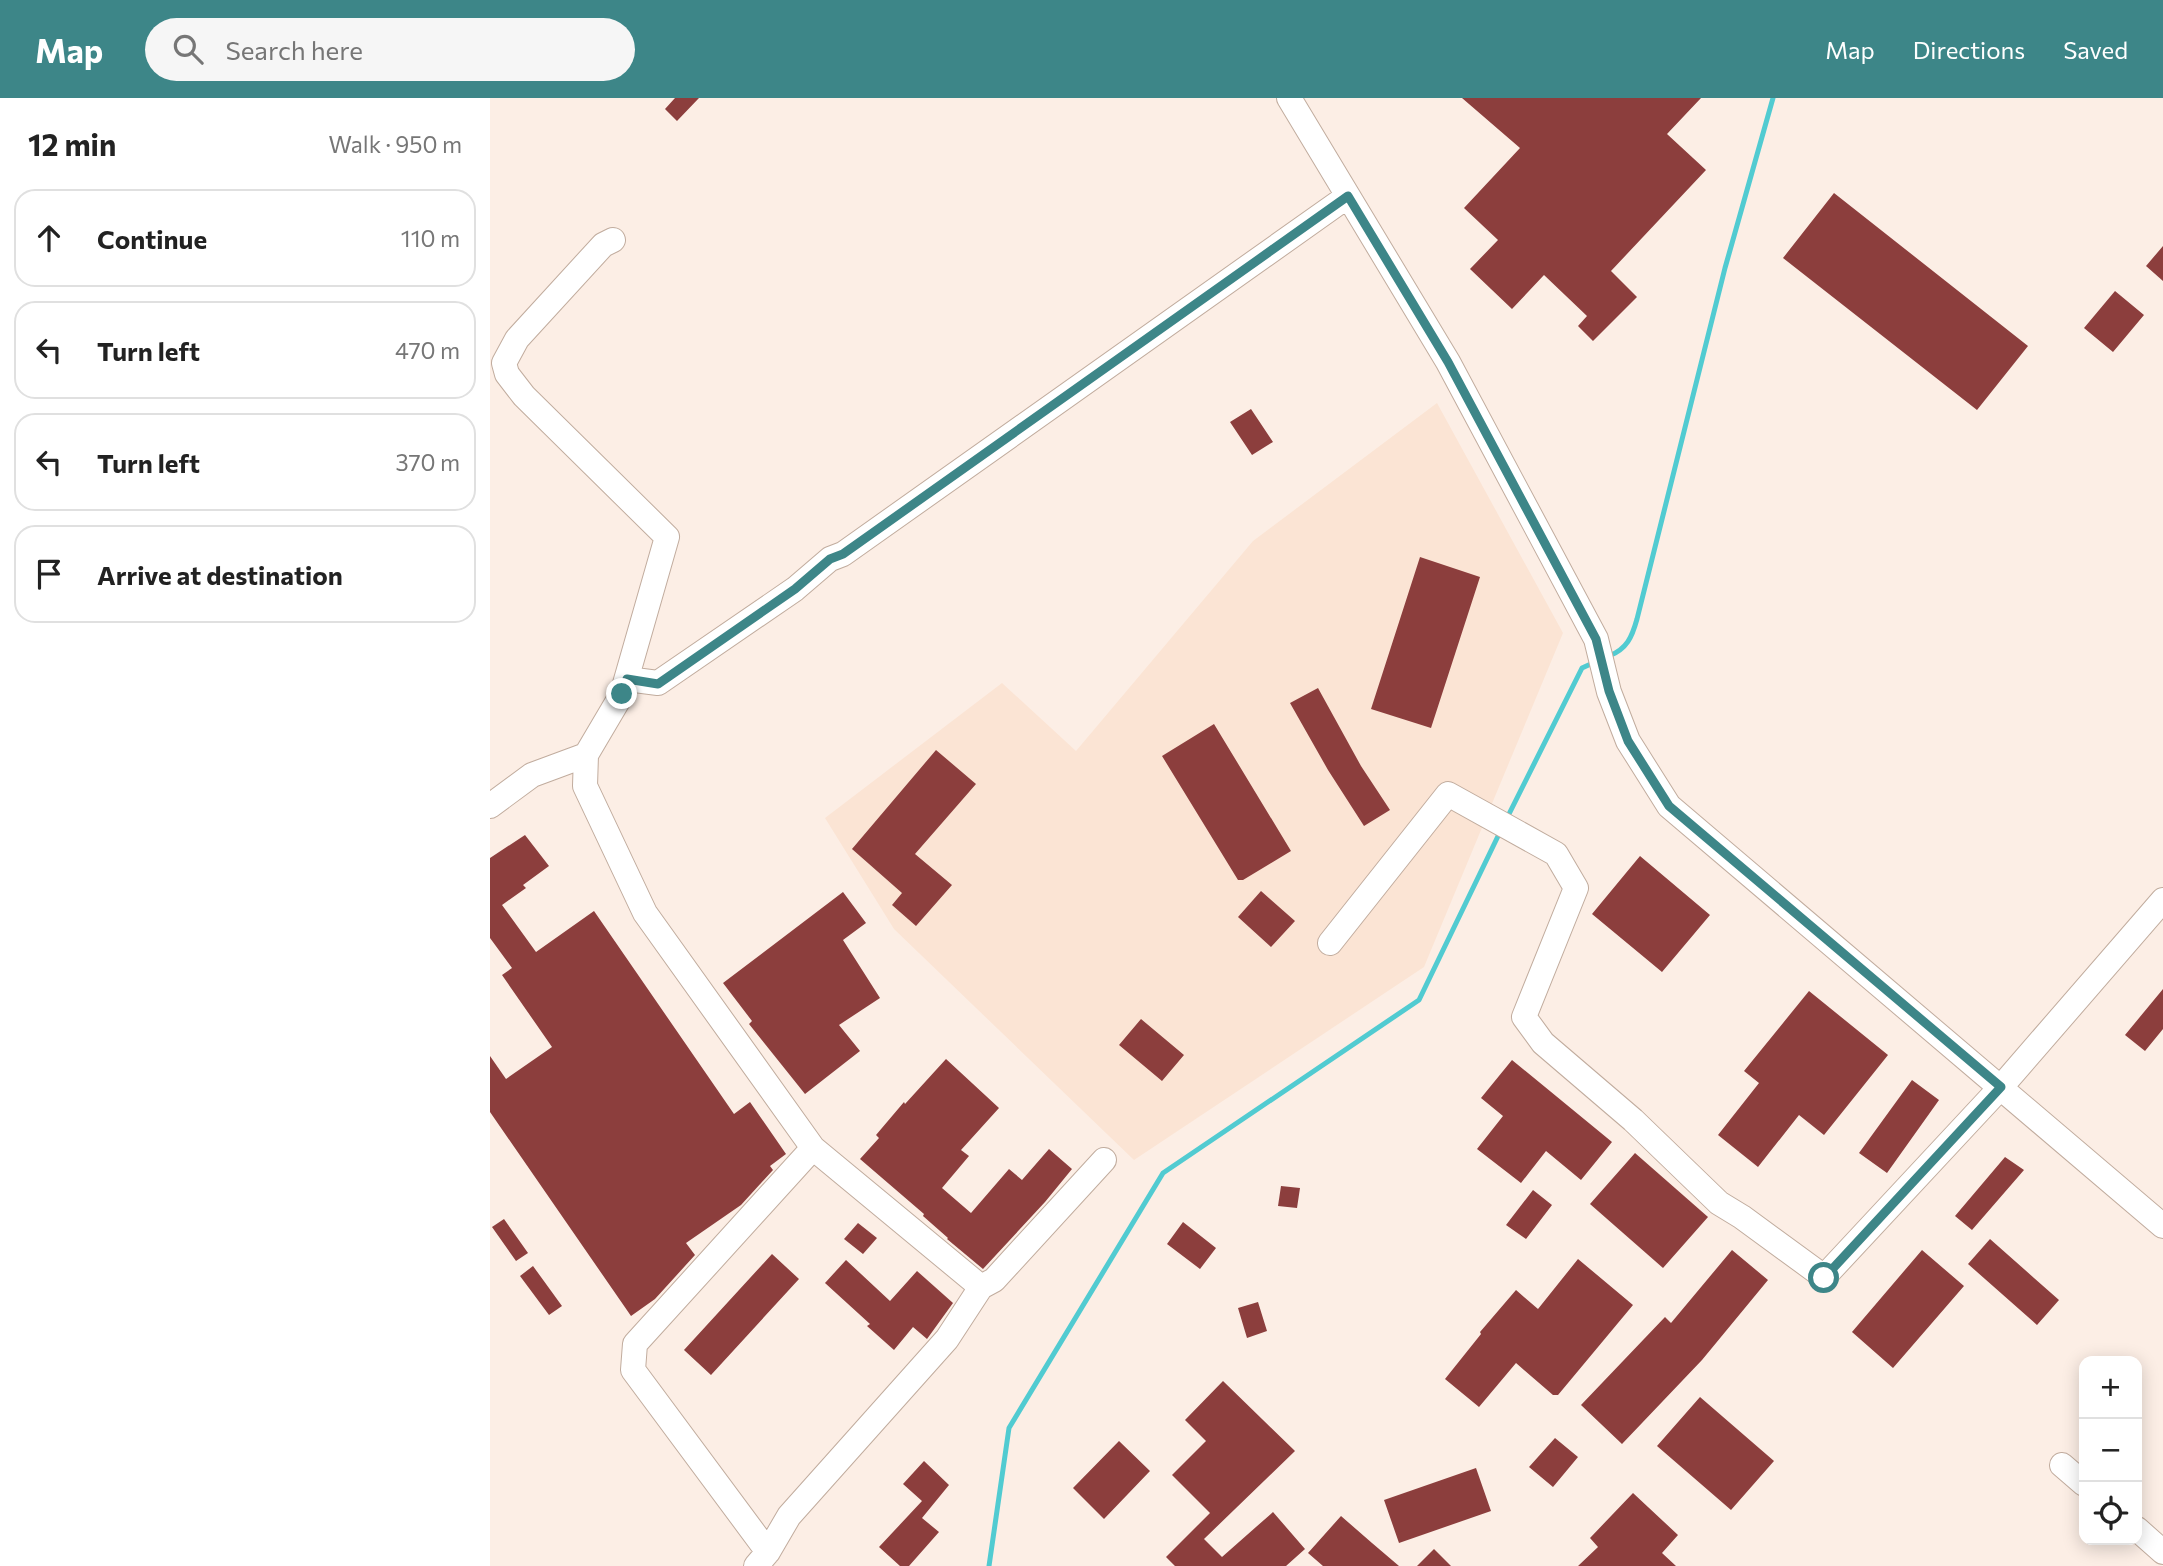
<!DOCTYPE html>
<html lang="en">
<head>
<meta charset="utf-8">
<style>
	body { margin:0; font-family:Commissioner,sans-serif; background:#f6f6f6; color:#222 }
	.controls { position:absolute; right:21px; bottom:21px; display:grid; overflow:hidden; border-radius:14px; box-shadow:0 4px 18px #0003 }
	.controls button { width:63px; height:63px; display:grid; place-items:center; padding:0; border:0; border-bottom:2px solid #e0e0e0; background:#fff; color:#222; font:35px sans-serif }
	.stop { position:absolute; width:21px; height:21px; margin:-16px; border:5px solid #3d8688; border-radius:50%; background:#fff }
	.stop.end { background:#3d8688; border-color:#fff; box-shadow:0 2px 7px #0008 }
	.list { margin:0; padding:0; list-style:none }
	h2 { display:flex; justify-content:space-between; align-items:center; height:91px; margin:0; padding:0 28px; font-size:30px }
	h2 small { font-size:23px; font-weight:400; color:#767676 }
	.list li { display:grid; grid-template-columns:46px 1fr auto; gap:21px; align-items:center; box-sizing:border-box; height:98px; margin:0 14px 14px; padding:0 14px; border:2px solid #e0e0e0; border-radius:21px }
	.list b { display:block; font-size:26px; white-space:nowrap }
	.list em { font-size:23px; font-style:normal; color:#767676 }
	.icon { flex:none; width:38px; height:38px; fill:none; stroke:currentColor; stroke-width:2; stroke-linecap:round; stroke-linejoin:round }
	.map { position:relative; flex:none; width:1673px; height:1468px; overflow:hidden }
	header { display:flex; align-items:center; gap:42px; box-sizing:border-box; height:98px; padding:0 35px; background:#3d8688; color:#fff }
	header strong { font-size:33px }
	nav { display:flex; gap:38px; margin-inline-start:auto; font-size:24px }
	.search { width:490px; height:63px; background:#f6f6f6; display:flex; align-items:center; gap:18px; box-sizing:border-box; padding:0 24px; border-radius:38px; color:#767676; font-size:26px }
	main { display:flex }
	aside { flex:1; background:#fff }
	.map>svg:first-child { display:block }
	.built { fill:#fbe4d4 }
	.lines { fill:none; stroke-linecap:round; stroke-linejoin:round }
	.stream { stroke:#51cbd1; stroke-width:5 }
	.building { fill:#8c3e3d }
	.minor-casing { stroke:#c1ac9e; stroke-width:26 }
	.minor { stroke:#fff; stroke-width:24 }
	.route { stroke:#3d8688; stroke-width:9 }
</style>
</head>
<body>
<header>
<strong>Map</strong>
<div class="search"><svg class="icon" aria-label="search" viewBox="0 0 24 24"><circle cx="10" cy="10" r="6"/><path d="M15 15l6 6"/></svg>Search here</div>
<nav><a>Map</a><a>Directions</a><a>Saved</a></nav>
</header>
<main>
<aside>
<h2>12 min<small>Walk · 950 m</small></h2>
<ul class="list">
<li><svg class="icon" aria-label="ahead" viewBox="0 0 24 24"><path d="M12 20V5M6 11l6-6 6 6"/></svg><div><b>Continue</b></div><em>110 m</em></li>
<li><svg class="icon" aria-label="left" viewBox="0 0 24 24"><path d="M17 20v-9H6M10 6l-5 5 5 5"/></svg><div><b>Turn left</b></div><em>470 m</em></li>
<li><svg class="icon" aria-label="left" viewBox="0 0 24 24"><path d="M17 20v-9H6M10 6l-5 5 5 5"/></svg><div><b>Turn left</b></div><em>370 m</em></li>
<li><svg class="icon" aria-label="arrive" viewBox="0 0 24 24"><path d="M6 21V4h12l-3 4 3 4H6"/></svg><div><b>Arrive at destination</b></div></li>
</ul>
</aside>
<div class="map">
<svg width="1673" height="1468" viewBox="0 0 1673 1468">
	<rect width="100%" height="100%" fill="#fceee5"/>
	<path class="built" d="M947,305l126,230 -139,334 -290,193 -240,-231 -69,-111 177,-135 74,68 177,-210z"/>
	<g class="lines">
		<path class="stream" d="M1119,558c18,-7 23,-19 28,-37l88,-351 48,-170
			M1016,722l76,-152 11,-5
			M499,1468l20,-138 154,-255 256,-173 81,-168"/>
	</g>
	<path class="building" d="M185,0h24l-22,23 -12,-12z
		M972,0h239l-34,36 39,36 -95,101 26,26 -44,44 -15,-15 9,-10 -43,-41 -32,34 -42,-40 28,-29 -34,-32 56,-60z
		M1344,95l194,153 -51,64 -194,-152z
		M1673,148v35l-17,-15z
		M1625,193l29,24 -31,37 -29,-24z
		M761,311l22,33 -21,13 -22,-33z
		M930,459l60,20 -49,151 -60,-19z
		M828,590l43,78 29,44 -26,16 -36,-56 -38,-67z
		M724,626l77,127 -48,29h-5l-76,-124z
		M446,652l40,34 -61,70 37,31 -36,41 -24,-21 10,-12 -50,-44z
		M35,737l24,31 -26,19 3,3 -24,17 34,47 58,-41 140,203 16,-12 36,52 -16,12 3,4 -32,35 -55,38 9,12 -40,44 -24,17 -141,-204v-56l16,23 46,-32 -50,-72 10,-7 -22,-30v-80z
		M1150,758l70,59 -48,57 -70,-58z
		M771,793l34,30 -24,26 -33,-30z
		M353,794l23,31 -23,17 37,58 -41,27 21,26 -55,43 -56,-70 3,-3 -29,-38z
		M1673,891v40l-18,22 -20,-16z
		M1319,893l79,64 -64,80 -25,-20 -41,52 -40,-32 41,-52 -15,-12z
		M651,921l43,36 -22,26 -43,-36z
		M456,961l53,49 -38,42 8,6 -27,32 29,25 38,-44 13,11 27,-31 23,20 -27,33 -62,67 -36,-30 1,-1 -25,-22 1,-2 -64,-55 19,-21 -3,-3 28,-33 1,2z
		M1022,962l100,82 -31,38 -35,-29 -25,32 -44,-34 26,-33 -22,-18z
		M1422,982l27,20 -52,73 -28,-20z
		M1145,1055l73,64 -45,51 -73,-64z
		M1515,1059l19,13 -52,60 -17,-14z
		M791,1088l19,2 -3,20 -19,-2z
		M1043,1092l19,15 -26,34 -20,-14z
		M14,1121l24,34 -12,8 -24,-34z
		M693,1124l33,26 -16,21 -33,-25z
		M368,1125l19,15 -14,16 -19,-15z
		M1500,1141l69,61 -22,25 -69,-61z
		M1242,1152l36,30 -66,80 -80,84 -41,-39 84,-88 6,6z
		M1432,1152l42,36 -71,82 -41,-36z
		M282,1156l27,25 -88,96 -27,-25z
		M1088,1161l55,46 -75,90h-5l-37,-32 -37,44 -34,-28 36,-45 -1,-2 36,-42 22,19z
		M356,1162l44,41 27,-30 36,32 -26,36 -14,-12 -19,23 -27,-24 3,-2 -45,-41z
		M43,1168l29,40 -13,9 -29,-39z
		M768,1204l9,29 -20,7 -9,-30z
		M733,1283l72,70 -91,88 18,18 51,-45 32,37 -19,17h-111l-9,-9 44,-44 -38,-38 34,-34 -21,-21z
		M1210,1299l74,64 -43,49 -74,-64z
		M1065,1340l23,19 -25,30 -24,-20z
		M629,1343l31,30 -46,48 -31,-31z
		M434,1363l25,24 -27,33 17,14 -30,34h-9l-21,-19 43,-46 -19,-17z
		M986,1370l15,43 -92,32 -15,-43z
		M1143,1395l45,42 -16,18 14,13h-98l20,-19 -8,-9z
		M851,1418l31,27 27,23h-76l-15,-13z
		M944,1451l17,17h-34z"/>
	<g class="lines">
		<g class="minor-casing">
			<path id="minor" d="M799,0l159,264 148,277 13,53 19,49 41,65 494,420
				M123,142l-10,5 -86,94 -13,24 3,11 17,22 143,141 -45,157 -36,61 -1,31 60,127 168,235 168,139
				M137,581l31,4 137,-94 35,-30 13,-5 505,-358
				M0,708l42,-31 54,-20
				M840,845l118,-149 108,60 20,34 -52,129 19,26 90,77 86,83 23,14 82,60 177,-190 162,-187
				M1572,1367l22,19
				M1647,1431l26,23
				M278,1454l-135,-182 2,-26 178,-196
				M266,1468l12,-14 21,-36 158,-177 34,-52 13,-7 110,-120"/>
		</g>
		<use href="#minor" class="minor"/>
	</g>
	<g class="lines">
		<path class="route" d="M132,596l5,-15 31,5 137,-95 35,-30 13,-5 505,-358 100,166 148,277 13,52 19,50 41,65 332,281 -177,191"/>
	</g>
</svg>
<div class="controls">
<button>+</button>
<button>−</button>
<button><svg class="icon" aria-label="locate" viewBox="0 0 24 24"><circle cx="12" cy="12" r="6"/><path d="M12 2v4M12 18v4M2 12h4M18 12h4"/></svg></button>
</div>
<div class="stop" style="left:1334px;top:1180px"></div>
<div class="stop end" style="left:132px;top:596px"></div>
</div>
</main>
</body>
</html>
